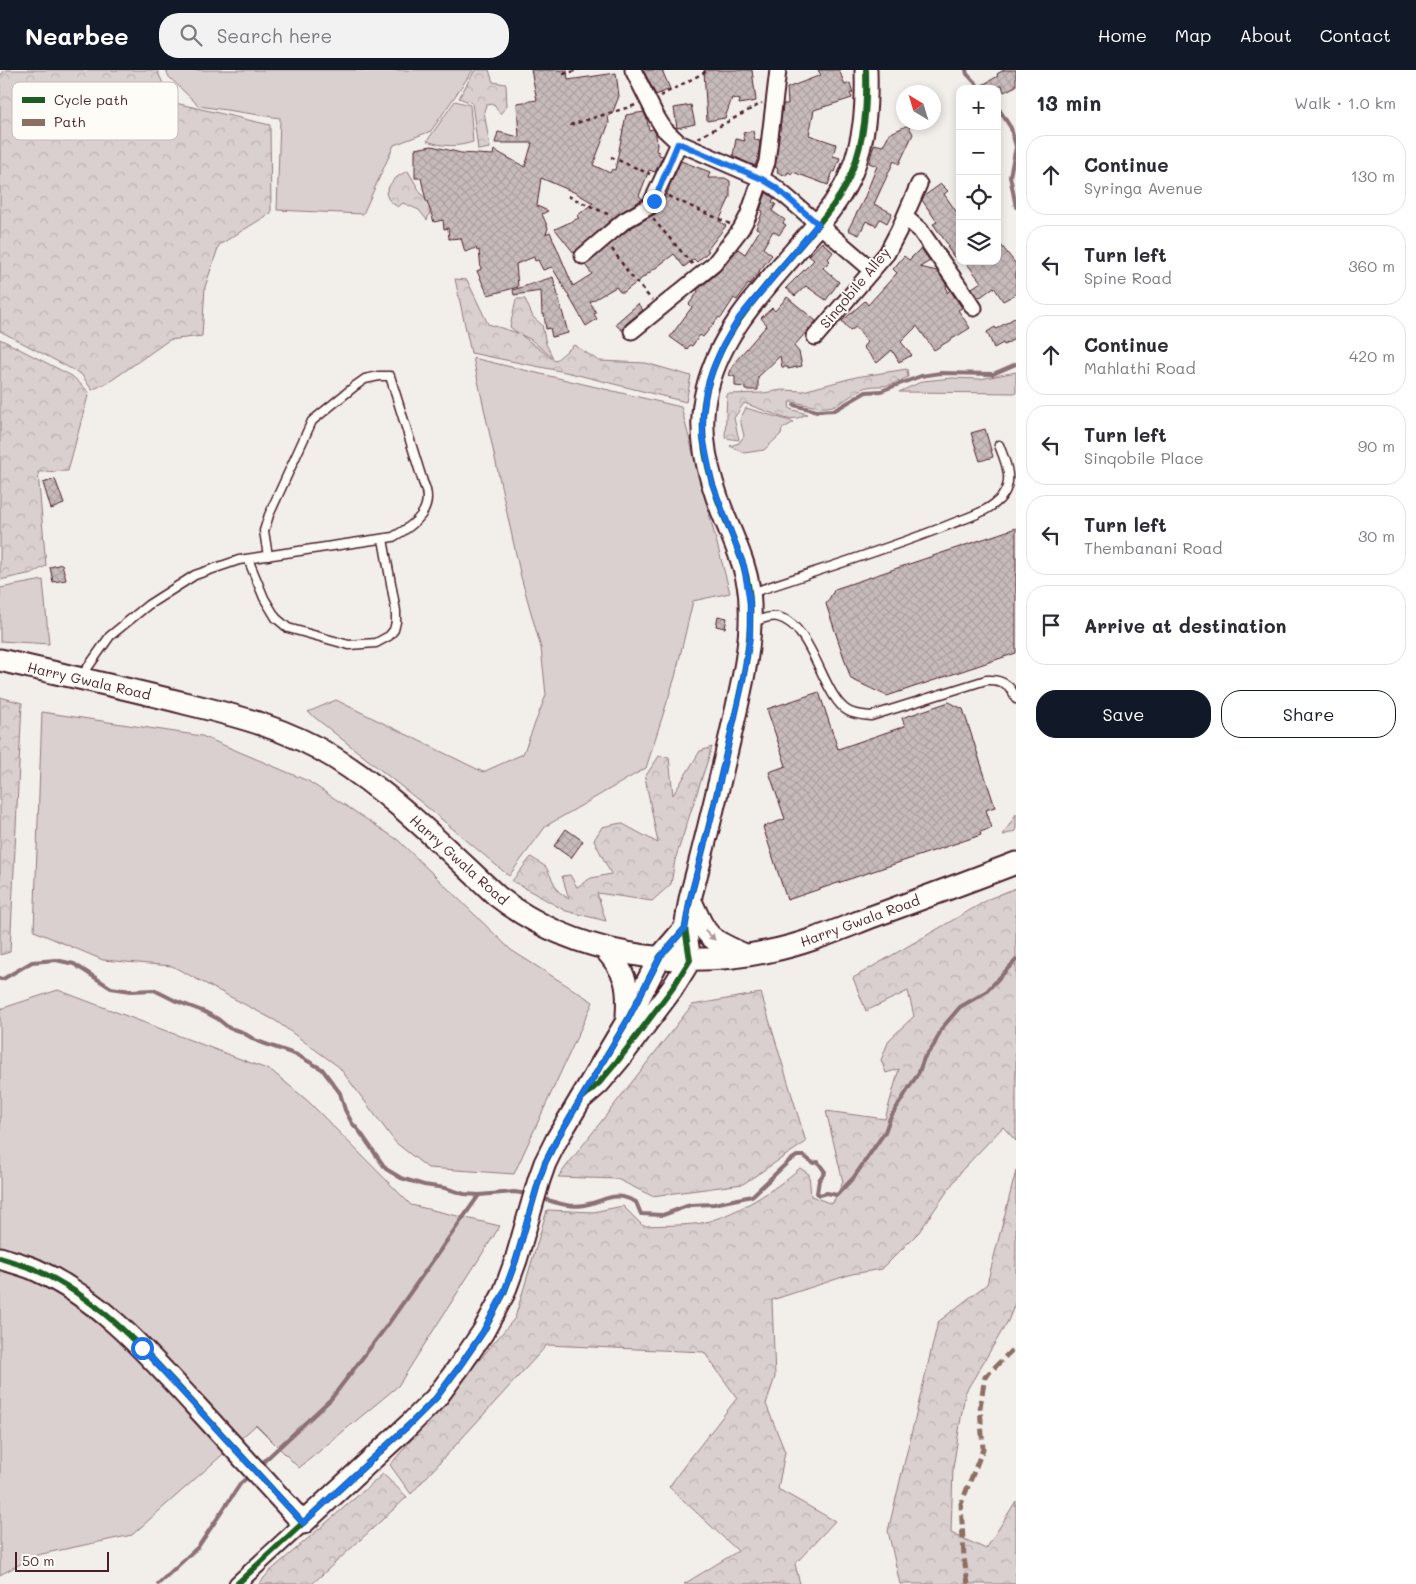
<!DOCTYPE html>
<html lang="en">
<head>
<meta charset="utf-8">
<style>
	body { margin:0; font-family:Mali,sans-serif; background:#f2f2f3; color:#2b2b33 }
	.controls { position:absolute; right:15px; top:15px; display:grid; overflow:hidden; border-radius:10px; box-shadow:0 2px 8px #0003 }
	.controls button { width:45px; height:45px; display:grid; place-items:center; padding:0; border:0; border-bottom:1px solid #e1e1e2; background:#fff; color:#2b2b33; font:25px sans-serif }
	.compass { position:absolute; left:896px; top:15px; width:45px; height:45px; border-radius:50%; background:#fff; box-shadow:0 2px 8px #0003; rotate:322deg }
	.scale { position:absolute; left:15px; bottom:12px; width:94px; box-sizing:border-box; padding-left:5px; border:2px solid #4a1f2b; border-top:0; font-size:14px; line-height:18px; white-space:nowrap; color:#4a1f2b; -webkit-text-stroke:4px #fdfcf7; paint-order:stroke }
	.stop { position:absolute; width:15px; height:15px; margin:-11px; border:4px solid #1a73e8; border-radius:50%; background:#fff }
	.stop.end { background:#1a73e8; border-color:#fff; box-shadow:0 1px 5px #0008 }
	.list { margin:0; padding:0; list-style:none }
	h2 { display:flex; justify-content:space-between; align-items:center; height:65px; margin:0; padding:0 20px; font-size:21px }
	h2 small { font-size:16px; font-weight:400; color:#7c7c81 }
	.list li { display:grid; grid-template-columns:32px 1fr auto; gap:15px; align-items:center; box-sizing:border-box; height:80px; margin:0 10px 10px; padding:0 10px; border:1px solid #e1e1e2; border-radius:20px }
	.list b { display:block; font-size:19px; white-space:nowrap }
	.list p { margin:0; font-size:16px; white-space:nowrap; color:#7c7c81 }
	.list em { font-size:16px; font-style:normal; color:#7c7c81 }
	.actions { display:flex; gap:10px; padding:15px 20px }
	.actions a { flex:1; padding:11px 0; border:1px solid #111827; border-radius:20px; text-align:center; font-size:18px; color:#111827 }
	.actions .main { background:#111827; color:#fff }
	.icon { flex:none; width:28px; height:28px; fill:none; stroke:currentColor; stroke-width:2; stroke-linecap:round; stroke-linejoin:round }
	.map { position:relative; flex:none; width:1016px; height:1514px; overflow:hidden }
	header { display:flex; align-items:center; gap:30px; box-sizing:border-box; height:70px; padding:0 25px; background:#111827; color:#fff }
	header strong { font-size:24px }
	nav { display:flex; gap:28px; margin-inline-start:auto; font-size:18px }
	.search { width:350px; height:45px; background:#f2f2f3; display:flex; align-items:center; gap:12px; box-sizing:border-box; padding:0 18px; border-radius:20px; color:#7c7c81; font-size:19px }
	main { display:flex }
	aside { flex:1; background:#fff }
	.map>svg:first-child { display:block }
	.green { fill:#d9d0cf; stroke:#92787d }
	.forest { fill:url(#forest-crowns); stroke:#92787d }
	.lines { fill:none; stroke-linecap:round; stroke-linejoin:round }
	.stream { stroke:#8b6f75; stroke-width:4 }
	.building { fill:url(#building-cross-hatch); stroke:#4a1f2b }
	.lane-casing { stroke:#4a1f2b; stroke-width:11 }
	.street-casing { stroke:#4a1f2b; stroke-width:19 }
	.secondary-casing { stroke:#4a1f2b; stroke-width:25 }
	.path { stroke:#4a1f2b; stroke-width:2.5; stroke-dasharray:4 4; stroke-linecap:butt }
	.lane { stroke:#fdfcf7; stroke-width:8 }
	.street { stroke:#fdfcf7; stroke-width:15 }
	.secondary { stroke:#fdfcf7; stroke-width:21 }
	.quiet { stroke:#8d6e63; stroke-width:5; stroke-dasharray:10 5; stroke-linecap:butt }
	.cycleway-casing { stroke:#fdfcf7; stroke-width:9 }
	.cycleway { stroke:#1b5e20; stroke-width:6 }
	.oneway { fill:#ac999b }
	.route { stroke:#1a73e8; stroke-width:6 }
	.labels { text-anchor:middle; stroke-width:4; stroke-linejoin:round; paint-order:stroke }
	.street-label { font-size:14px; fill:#4a1f2b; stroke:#fdfcf7 }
	.key { fill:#fdfcf7; stroke:#c7baba; stroke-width:1 }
	.key-label { font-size:14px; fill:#4a1f2b }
</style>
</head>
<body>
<header>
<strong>Nearbee</strong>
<div class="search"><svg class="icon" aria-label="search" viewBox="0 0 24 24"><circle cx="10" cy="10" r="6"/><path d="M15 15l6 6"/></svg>Search here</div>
<nav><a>Home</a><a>Map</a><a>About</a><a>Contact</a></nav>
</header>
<main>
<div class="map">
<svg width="1016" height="1514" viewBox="0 0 1016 1514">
	<defs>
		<pattern id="forest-crowns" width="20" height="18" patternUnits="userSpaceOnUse" patternTransform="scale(1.25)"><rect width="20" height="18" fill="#d9d0cf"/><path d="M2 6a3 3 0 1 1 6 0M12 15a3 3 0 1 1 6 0" fill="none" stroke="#bcb2b2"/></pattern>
		<pattern id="building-cross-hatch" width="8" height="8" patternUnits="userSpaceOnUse" patternTransform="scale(1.25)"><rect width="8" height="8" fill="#c8bbbb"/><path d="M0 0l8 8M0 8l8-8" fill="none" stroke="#ada0a1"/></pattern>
	</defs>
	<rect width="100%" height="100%" fill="#f2efeb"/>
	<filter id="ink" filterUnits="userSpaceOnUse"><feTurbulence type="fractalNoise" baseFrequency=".02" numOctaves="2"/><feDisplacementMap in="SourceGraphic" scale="10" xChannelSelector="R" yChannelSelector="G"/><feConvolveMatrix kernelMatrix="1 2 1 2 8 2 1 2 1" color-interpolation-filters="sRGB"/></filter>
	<g filter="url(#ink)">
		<path class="green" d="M166,0h307l-42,61 -37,14 -31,69 -86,-4 3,-92 -81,-12 -30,-29z
			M455,31l15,4 3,37c-16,5 -29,5 -46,-1z
			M473,288l208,49 49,186 -37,8 -18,76 -29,91 -100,58 -37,50 -87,-73 -114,-91 28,-12 147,72 40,-18 23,-59 -5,-47 -20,-71z
			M1016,302v21l-117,-1 24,-11 29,-3 28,1z
			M746,338l48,14 -12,7 -1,5 -17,16 -20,3 -14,-7 9,-3 5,-7 -4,-17z
			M43,510l6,64 -49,-3v-53z
			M42,642l160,24 106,45 90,59 113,110 82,52 -79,172 -86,-6 -32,-25 -57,-76 -63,-46 -104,-55 -69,-6 -69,-29z
			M58,920l214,81 37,31 102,103 89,21 -102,160 -99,82 -43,-43 -124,110 -95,20 -37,20v-566z"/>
		<path class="forest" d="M5,0h152l14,32 99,23 1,88 -52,32 -14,42 -3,49 -33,4 -57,40 -20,10 -11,-16 -81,-43v-255z
			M475,0h14l4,12 13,2 1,22 -7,8 -6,-10 -8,1 -2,6 6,37 -12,2 -6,-47 -13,-5z
			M408,101l14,24 10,12 -5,13 -8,-10 -16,-7 -5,4c-6,-4 -10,-6 -12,-14 4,-11 10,-17 22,-22z
			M455,209l12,1 21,44 30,9 -8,-6 6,-28h9l8,18 9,8 4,19 7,14 -23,-19 -9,-4 34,26 19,-16 25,16 47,2 45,13 -5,26 -116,-29 -99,-20z
			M0,269l72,37 17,16 -21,79 -30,1 8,94 -14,7 -32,7z
			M907,299l1,8c-8,4 -16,8 -25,9 -6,0 -14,0 -19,2 -13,6 -23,18 -37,19 -14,1 -25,-5 -38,-5l1,7 17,5 -9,4 -11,1 -43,-16 -10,15 5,22 -14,-2 2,-44 36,-1 19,-3 21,1 53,-14z
			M0,627l22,6 -12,249 -10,3z
			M712,677l-37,113 -4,24 -19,17 -55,-8 9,28 -40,-10 -54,-30 19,-24 15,10 12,24 11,8 -7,-23 8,-1 7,12 14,-9 20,-4 -17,-34 8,-13 19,-4 37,20 -13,-66 14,-21 10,1 4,38 27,-44z
			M1016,744v17l-13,4z
			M1016,818v253l-13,-14 -41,43 -43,62 -37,37 -30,5 -80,26 3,77 -9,27 19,48 -7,37 57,32 -40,43 5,20h-116l54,-33 -69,-64 12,-17 56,-72 -33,-46 -157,-7 -136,149 -21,-29 125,-147 32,-108 46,2 30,-6 20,20c17,-1 48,0 63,-4 35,-10 67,-31 94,-54l9,6 2,22 21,8 11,-22 -17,-71 59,8 14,-50 -13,4 -5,-13 8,-20 25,-24 -6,-25 -42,20 -13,-33 138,-80z
			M761,923l45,149 -63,42 -91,12 -35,-17 -59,-2 134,-172z
			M1016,1101v130l-8,20 -43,72 -12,75 -2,65 35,16 30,-48v83h-116l-12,-53 50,-209 49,-38z
			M383,1404l24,23 -95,87h-53l10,-12z"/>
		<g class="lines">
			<path class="stream" d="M966,0l1,4 14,15
				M997,36l14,22 5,19 -6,29 6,31
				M794,335l23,6 18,-1 31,-18 15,-1 40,-15 20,-3 52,1 23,-10
				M0,909h3l29,-17 24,-2 18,4 37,24 20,3 23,-1 22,11 29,11 13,7 11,9 11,3 17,10 40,14 25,14 18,24 5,17 7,13 8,9 26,37 15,9 23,7 21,3 19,6 15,1 35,-3 14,2
				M541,1128c14,4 28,10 43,7 22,-4 29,-15 52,-3l5,12 22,1 27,-10 24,-1 38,-8 37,-35 8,-5h7l9,7 5,-1 7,10 -6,8 -2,13 3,2 7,-2 10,2 17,-18 31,-45 5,-14 29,-46 5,-14 10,-13 8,-17 18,-21 26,-15 30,-32
				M260,1395l71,-66 55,-72 93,-132
				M158,1514l40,-37 43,-64 9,-8"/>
		</g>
		<path class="building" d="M531,0h36l1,10 48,-7 3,23 -7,18 -4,2 1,7 -16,42 17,8 2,-4 3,1 11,-55 18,-3 3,8 2,10 4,-1 3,5 1,11 -1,6 3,1v3l4,1 -8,16 -6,-2 -10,26 4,3 -25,15 -44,39 -19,-24 24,-11 -2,-2 16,-13 -17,-10 -35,-15 -4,28 11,5 -6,3 6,14 -2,6 4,-2 23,54 19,-12 -7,-9 44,-36 26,-15 5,-7 2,1 8,-23 11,-24 29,11 -2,6h17l5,3v16l-11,24 7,5 -19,24 2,1 -12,11 -3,-3 -10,8 -10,-13 -50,38h-4l-4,-5 -26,15 6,11 -2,1 3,5 -11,7 -34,-59 -9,3 -5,-10 -3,1 -1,-4 -18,7 2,23 -30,8 -11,-24 4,-2 -2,-19 -2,1 -1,-3 -11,4 -4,-14 -12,1 -1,-11 -4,1 -1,-9 -9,2 -7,-21h-1l-5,-23h-6v-29l17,-3 29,7 32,2 1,-5 31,17 7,-24h-37l3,-11 21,5 -2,-34 20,-3z
			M643,0h19l8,19 -14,6z
			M704,0h48l4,31 -17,3 1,-4 -8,-2 -7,20 -18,3z
			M818,0h21l6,15 5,-2 3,10h-3l2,5 -38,12 -5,25 27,9 -3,12 7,2 -5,14 -2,-1 -5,14 -35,-13 -1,2 -4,-2 -2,4 -9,-4 1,-3 -3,-2 8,-63h5l-1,-16 34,-13z
			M1004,0h12v16l-12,6 -2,-7 -8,4h-13l-2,-2 19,-11 -1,-2z
			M691,35l4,19 -18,4 -3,-20z
			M908,55l5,9 -14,30 -5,-3 -20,43 18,9 -5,10 -7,-4 -4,7 -10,-5 -7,14 -11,-5 16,-31 13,-33 -8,-3 5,-19 9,2 6,-12z
			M753,61l2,9 5,1 -2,17 -3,8 -22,-10 3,-17 9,2 -2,-8z
			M941,114l7,7 -4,3 16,23v45l-5,-6 -1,1 -7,-10 2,-1 -16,-22 4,-2 -15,-22 2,-4z
			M766,123l8,5 -2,4 4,2 -4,7 13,9 -2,3 3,2 -7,10 -6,-4 -10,17 9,7 -13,16 1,1 -10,12 -1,-1 -12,17 -3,-2 -13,20 -2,-1 -16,20 -3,-2 -8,11 -2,-1 -3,4 -17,-12 22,-30 -3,-3 9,-12 -1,-2 23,-19 18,-22 7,5 15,-24 -4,-2 7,-17 -3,-1z
			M997,170l19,24v30l-13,7 -9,-14 -12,9 -4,1 -6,-9 9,-6 -16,-21h32z
			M822,172l11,10 -5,7 2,2 -7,7 16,14 -13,18 -20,-14 -11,10 -9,-8 28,-28 -5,-4z
			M921,178l9,13 -10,6 17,4 9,13 1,9 3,-3 12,18 -4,2 12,18 -36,22 -17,-24 -16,16 11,13 -13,7 -7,-12 -15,13 -14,-16 4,-5 -11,-15 -6,4 -8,-10 23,-20 3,4 29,-32 -4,-4 11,-13 5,4z
			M553,207l15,56 -16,4 -2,-9 -4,1 -2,-15h-2l-1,-23 -27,4 -1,-5z
			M787,227l29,24 -22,25 5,6 3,14 -14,3v-2h-6l-2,-11 -22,21v13h-13v-3l-10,-1v-9l-6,-2 5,-12 33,-38 -6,-7 11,-10 3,3z
			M638,234l5,6 -17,14 -3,7 -8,-7z
			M1016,247v21l-12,7 -1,-2 -9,5 -7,-16 8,-5 1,2z
			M985,359l8,28 -13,4 -9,-28z
			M55,409l9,25 -13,5 -8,-26z
			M1016,458v125l-129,43 -36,-17 -25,-75 9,-15z
			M62,494l4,16 -13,2 -3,-15z
			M718,546l9,2 -2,10 -9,-2z
			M819,622l19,57 67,-23 -3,-8 47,-16 14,7 32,98 -9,3 6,18 -12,4 1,3 -194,65 -24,-73 22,-8 -16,-47 17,-6 -19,-57z
			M566,759l17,12 -12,17 -17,-12z"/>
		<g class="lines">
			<g class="lane-casing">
				<path id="lane" d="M248,489l16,39 12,20 12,10 61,17 27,-2 13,-7 5,-6 2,-8v-11l-13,-72
					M751,523c65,-22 131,-42 195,-67 19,-8 45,-14 57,-31 11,-16 2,-34 -4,-50
					M752,552c8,-2 18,-7 26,-5 35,8 44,79 70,94 7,4 15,4 23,5l115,-36c15,-1 25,4 30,19
					M81,607l29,-41 38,-31 47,-30 44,-15 154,-23c22,-12 43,-28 30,-55l-33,-106h-11l-14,3 -10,7 -43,35 -43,94 -5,16 4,25"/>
			</g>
			<g class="street-casing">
				<path id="street" d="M633,0l23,46 8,13 15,14 83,36 13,8 97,83
					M905,147l15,13 54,78
					M583,186l41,-35 26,-15 29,-63
					M632,261l82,-67 27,-35 7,-13 19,-54 11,-92
					M815,267l72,-84 12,-23 20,-46
					M237,1514l66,-61"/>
			</g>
			<g class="secondary-casing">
				<path id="secondary" d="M0,590c63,15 126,28 188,44 50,12 100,25 145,53 61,38 111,90 164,139 76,59 180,75 273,55 36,-7 70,-22 104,-35 47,-17 95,-35 142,-53
					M690,829c17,38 16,39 55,56
					M605,879c21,24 24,35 22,67
					M583,1027l16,-14 21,-25 52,-69 18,-29 -5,-32 5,-29c15,-55 28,-110 41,-166 9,-41 21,-84 19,-128 0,-31 -14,-60 -26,-89 -16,-40 -28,-84 -17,-127 15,-62 63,-107 103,-155 16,-19 33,-39 42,-63 13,-33 15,-65 14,-101
					M0,1188c12,4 25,7 36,12 65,29 112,84 159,135 36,39 72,79 108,118l106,-98 27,-27 23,-31 24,-35 21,-39 12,-33 23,-80 6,-17 12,-24 70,-118 33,-64 25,-29"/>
			</g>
			<path class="path" d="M563,4l16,-4
				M660,26l49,-26
				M570,55l66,-20
				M698,68l64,-35
				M611,87l39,17
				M568,126l44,20
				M668,126l62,28
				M653,149l40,46
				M612,179l18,26 22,25"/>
			<use href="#lane" class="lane"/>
			<use href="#street" class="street"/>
			<use href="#secondary" class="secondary"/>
			<path class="quiet" d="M968,1514l-4,-26 -3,-54 22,-55 -3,-42 5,-30 31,-31"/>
			<g class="cycleway-casing">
				<path id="cycleway" d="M583,1027l16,-14 21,-25 52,-69 18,-29 -5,-32 5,-29c15,-55 28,-110 41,-166 9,-41 21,-84 19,-128 0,-31 -14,-60 -26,-89 -16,-40 -28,-84 -17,-127 15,-62 63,-107 103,-155 16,-19 33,-39 42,-63 13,-33 15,-65 14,-101
					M0,1188c12,4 25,7 36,12 65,29 112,84 159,135 36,39 72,79 108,118
					M237,1514l172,-159 27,-27 23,-31 24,-35 21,-39 12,-33 23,-80 6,-17 12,-24 70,-118 33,-64 25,-29"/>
			</g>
			<use href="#cycleway" class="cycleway"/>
		</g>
		<defs><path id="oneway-solid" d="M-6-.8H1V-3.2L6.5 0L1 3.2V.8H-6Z" transform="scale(1.25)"/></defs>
		<use class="oneway" href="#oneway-solid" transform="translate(710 865) rotate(46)"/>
	</g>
	<g class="lines" filter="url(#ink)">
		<path class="route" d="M142,1278l161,175 106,-98 27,-27 23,-31 24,-35 21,-40 12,-32 23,-80 6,-17 12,-24 70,-118 33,-64 25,-29 5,-29 23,-88 29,-126 8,-47v-35l-6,-37 -32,-83 -9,-46v-22l3,-24 7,-22 9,-21 17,-30 79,-94 -43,-37 -13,-8 -84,-36 -24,58"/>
	</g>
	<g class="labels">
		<g class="street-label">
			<text transform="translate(855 218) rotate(-50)" y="5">Sinqobile Alley</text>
			<text transform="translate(89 611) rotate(13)" y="5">Harry Gwala Road</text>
			<text transform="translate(459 790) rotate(42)" y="5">Harry Gwala Road</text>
			<text transform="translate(860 851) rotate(-20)" y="5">Harry Gwala Road</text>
		</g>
	</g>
	<rect x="12" y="12" width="166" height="58" rx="8" class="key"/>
	<rect x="22" y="27" width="23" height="6" fill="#1b5e20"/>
	<rect x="22" y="49" width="23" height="7" fill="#8d6e63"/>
	<g class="key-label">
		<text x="54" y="35">Cycle path</text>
		<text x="54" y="57">Path</text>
	</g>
</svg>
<div class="controls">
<button>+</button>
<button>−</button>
<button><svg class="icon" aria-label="locate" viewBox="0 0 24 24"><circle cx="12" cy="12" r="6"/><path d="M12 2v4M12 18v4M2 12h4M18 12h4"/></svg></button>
<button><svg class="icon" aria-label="layers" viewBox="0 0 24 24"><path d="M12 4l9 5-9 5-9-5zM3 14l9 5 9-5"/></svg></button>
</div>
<svg class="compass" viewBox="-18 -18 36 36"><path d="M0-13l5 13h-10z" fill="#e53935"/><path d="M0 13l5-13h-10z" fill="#7c7c81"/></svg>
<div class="scale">50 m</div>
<div class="stop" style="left:142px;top:1278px"></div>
<div class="stop end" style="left:654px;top:131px"></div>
</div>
<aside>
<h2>13 min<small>Walk · 1.0 km</small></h2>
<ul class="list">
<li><svg class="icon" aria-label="ahead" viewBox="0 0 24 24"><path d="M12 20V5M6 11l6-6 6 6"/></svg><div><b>Continue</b><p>Syringa Avenue</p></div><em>130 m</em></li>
<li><svg class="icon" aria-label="left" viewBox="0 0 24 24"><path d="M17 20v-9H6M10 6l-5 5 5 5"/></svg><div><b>Turn left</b><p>Spine Road</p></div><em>360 m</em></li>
<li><svg class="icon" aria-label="ahead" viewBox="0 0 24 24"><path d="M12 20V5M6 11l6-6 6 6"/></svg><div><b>Continue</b><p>Mahlathi Road</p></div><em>420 m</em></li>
<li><svg class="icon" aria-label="left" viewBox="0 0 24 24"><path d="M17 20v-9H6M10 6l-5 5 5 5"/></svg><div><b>Turn left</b><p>Sinqobile Place</p></div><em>90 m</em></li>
<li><svg class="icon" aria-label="left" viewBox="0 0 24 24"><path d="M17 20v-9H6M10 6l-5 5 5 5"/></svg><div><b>Turn left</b><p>Thembanani Road</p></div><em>30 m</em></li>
<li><svg class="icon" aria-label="arrive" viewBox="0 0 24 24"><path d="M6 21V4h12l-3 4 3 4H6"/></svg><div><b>Arrive at destination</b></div></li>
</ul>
<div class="actions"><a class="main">Save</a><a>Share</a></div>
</aside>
</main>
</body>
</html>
